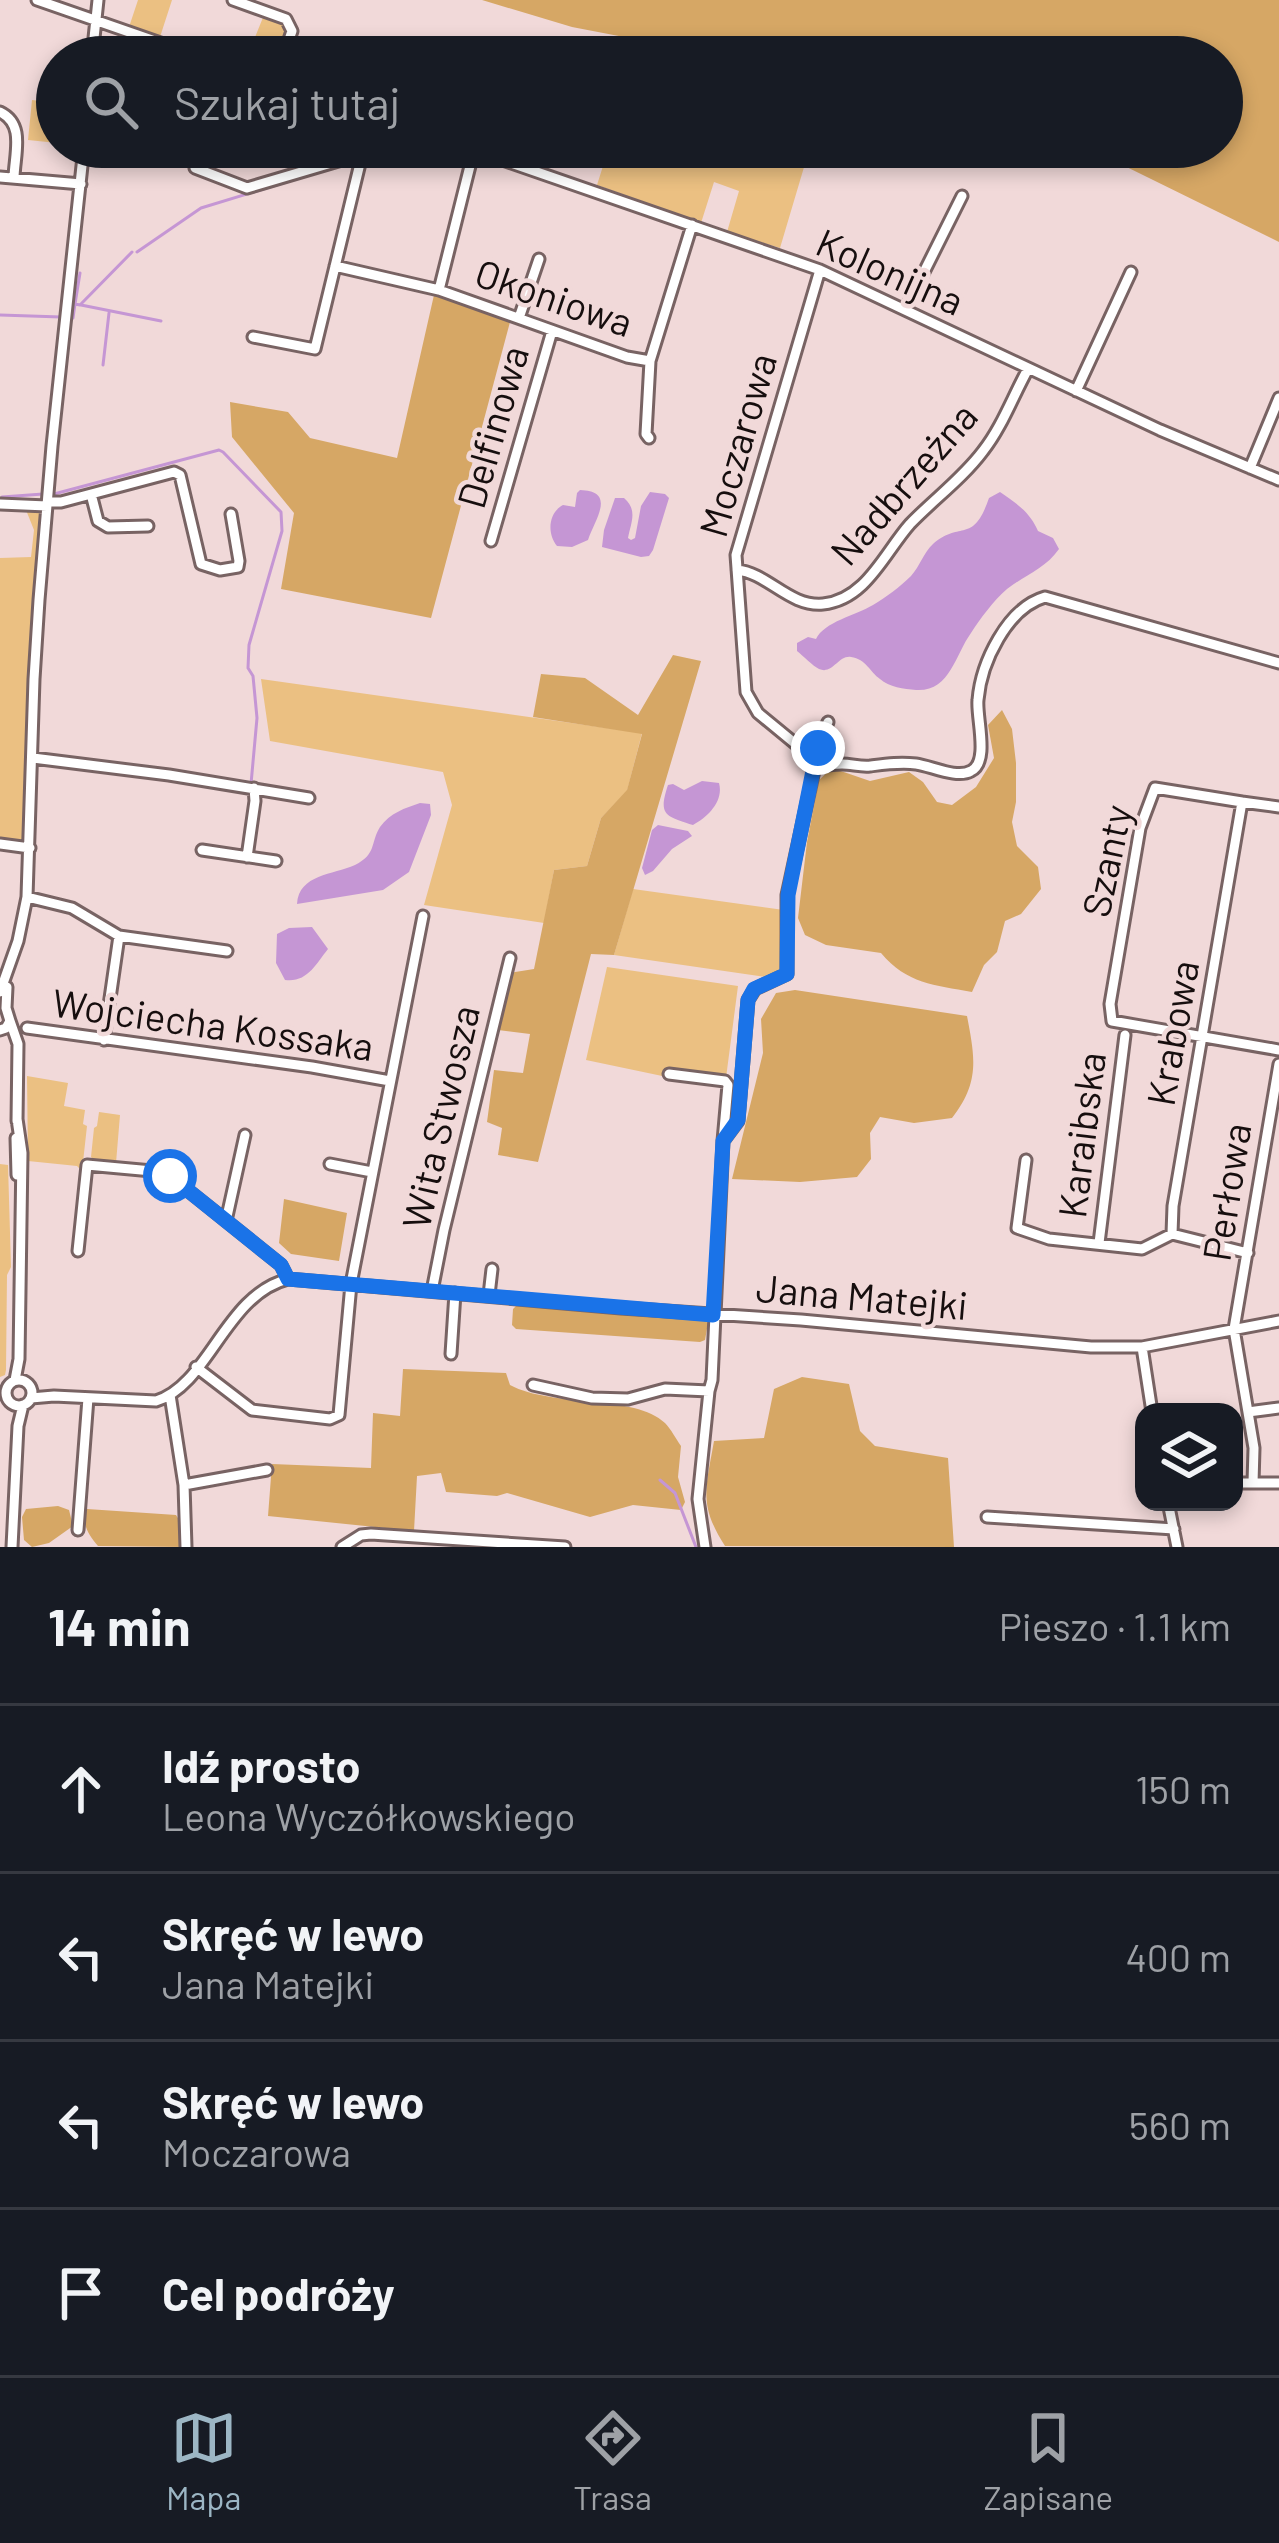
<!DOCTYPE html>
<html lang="pl">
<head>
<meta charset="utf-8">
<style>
	body { margin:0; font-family:Barlow,sans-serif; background:#242831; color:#f1f3f6 }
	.controls { position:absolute; right:36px; bottom:36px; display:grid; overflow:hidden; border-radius:24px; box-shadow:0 6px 18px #0003 }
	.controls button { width:108px; height:108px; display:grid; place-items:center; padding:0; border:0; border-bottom:3px solid #363941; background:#171b24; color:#f1f3f6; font:60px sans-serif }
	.stop { position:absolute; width:36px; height:36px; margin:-27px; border:9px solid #1a73e8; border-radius:50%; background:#fff }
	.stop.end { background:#1a73e8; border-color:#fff; box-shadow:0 3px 12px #0008 }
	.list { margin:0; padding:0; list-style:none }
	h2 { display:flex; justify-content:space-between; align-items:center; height:156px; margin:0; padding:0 48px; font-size:51px }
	h2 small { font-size:39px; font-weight:400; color:#9ea1a6 }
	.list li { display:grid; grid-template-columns:78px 1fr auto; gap:36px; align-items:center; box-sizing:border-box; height:168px; padding:0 48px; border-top:3px solid #363941 }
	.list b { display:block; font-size:45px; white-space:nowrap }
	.list p { margin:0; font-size:39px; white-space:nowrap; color:#9ea1a6 }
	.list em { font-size:39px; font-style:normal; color:#9ea1a6 }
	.icon { flex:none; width:66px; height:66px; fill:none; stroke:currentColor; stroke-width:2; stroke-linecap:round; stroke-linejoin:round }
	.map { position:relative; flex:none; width:1279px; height:1547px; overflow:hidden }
	.search { position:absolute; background:#171b24; box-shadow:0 6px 18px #0003; left:36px; right:36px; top:36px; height:132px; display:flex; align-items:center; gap:30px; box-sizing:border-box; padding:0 42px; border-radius:66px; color:#9ea1a6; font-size:45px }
	.sheet { height:828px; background:#171b24 }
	nav { display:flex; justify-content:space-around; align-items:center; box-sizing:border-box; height:168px; border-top:3px solid #363941; background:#171b24; font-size:33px; color:#9ea1a6 }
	nav a { display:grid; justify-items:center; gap:6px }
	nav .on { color:#9cb6c4 }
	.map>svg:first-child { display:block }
	.green { fill:#ebc082 }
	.forest { fill:#d6a765 }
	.water { fill:#c596d4 }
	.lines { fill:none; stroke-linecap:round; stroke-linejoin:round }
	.stream { stroke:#c596d4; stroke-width:3 }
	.minor-casing { stroke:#786363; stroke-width:15 }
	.minor { stroke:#fff; stroke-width:9 }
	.route { stroke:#1a73e8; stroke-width:15 }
	.labels { text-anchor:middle; stroke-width:9; stroke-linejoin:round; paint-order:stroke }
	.street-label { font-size:39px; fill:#160e0e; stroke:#f1d9d9 }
</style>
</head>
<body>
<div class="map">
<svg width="1279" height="1547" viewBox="0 0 1279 1547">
	<rect width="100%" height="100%" fill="#f1d9d9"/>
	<path class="green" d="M138,0h34l-12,37 -31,-10z
		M264,15l20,7 3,8 -7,27h-33z
		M32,100l25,3v40l-29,-3z
		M609,147h201l-30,101 -53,-16 12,-41 -25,-9 -13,41 -104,-38z
		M26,510l12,1 3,4 -12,230 -3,3 3,2 -6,92 -23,-3v-281l31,-1 3,-27z
		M261,679l381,54 -15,58 -26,27 -14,48 -33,4 -10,53 -120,-18 28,-100 -9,-33 -173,-31z
		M633,889l151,21 -2,60 -17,7 -151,-22z
		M607,967l131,19 -12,92 -59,-1 -81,-17z
		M27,1076l41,7 -4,23 21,4 -2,14 4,2 -5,45 -5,-5 -49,-5z
		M99,1112l21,3 -4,48 -21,-2 -4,-4 3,-29 3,-2z
		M0,1164l8,1 3,102 -4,8 -1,95 -1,5 -5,2z"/>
	<path class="forest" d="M482,0h797v242l-193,-95h136v-90h-494l-156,-30z
		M434,295l76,27 -79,296 -150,-29 13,-76 -62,-76 -2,-35 58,10 22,26 87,20z
		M673,655l28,6 -87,294 -23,-1 -53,208 -40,-7 4,-27 -15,-6 7,-52 29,3 7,-39 -32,-4 11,-57 25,-4 20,-99 33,-4 14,-48 26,-28 15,-56 -109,-17 8,-43 44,4 53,37z
		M1002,710l10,19 4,34v39l-4,20 5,24 21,21 3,22 -20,25 -16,7 -8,31 -13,13 -12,27c-38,-7 -65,-8 -91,-39l-55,-8 -21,-10 -7,-17 9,-76 12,-62 13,-12 38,13 39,-9 14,10 14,20 15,3 24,-18 18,-29 -6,-33z
		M795,990l172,26c8,42 13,66 -15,102l-38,5 -34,-6 -10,16 1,26 -14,18 -57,5 -68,-3 31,-126 -2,-34 15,-26z
		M284,1199l63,14 -8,48 -48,-7 -12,-11z
		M516,1306l188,14 4,3 -3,17 -5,2 -184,-13 -4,-4 1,-16z
		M403,1369l103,4 4,12c43,23 125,9 155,38 6,6 11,16 16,23l-3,31 7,25 -4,8 -48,-5 -43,12 -83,-24 -10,3 -51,-4 -5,-19 -24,3 -3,55 -146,-15 4,-52 99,4 2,-55 27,3z
		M802,1377l47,7 11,47 15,15 73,12 6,89 -229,-1c-27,-42 -19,-58 -11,-105l50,-3 10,-49z
		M58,1506l11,4 4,16 -24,17 -17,4 -8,-7 -2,-23 4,-8z
		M87,1509l89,6 5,8 3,24 -86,-1c-10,-12 -17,-22 -11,-37z"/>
	<path class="water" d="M580,490c37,1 15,29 8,50l-16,7 -15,-1c-10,-12 -9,-33 6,-41l12,2 2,-14z
		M650,492l15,2 4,4 -16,52 -4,6 -8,1 -39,-10 2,-17 11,-32h9c14,12 7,24 4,40l3,2 4,-2 6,-32z
		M1000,492c16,11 30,20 38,39l15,7 6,11c-14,20 -34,26 -52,40 -13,11 -27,30 -36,44 -16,22 -21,59 -55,57 -12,-1 -27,-3 -36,-11 -10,-7 -14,-20 -29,-22 -13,-2 -18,18 -32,12 -6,-3 -16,-13 -22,-18v-8l11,-6 8,2c8,-17 40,-24 57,-34 13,-8 27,-18 38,-29 9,-10 13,-24 22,-32 28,-24 40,1 56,-46z
		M702,781l17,2c5,18 -11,34 -26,42 -28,-9 -35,-10 -25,-40l5,-1 11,6z
		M420,803l10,1 1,11 -22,57 -26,18 -86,14c2,-30 36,-29 58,-39 22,-11 15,-22 25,-38 10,-14 25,-19 40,-24z
		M658,825l30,6 4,5 -20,13 -19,22 -8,4 -3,-7 10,-38z
		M312,927l16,22c-12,15 -21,34 -43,31l-9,-17 1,-29 12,-6z"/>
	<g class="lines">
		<path class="stream" d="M137,252l64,-44 118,-36
			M75,304l5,-31
			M81,305l80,16
			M0,315l61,2
			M73,318l2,-14 5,1 52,-53
			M103,365l6,-52
			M54,494l165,-44 4,2 58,60 1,19 -33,114 -1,23 5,8 4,42 -6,66
			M2,497l41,-3
			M660,1480l15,13 21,54"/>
		<g class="minor-casing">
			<path id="minor" d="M37,0l164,57
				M233,0l53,19 6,12 -9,26
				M92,57l6,-57
				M0,112c25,12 15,40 14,65
				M465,147l355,123 340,160 119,50
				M474,150l-35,140 188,67 23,4 42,-136
				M195,168l52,20 115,-34
				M0,177l81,7
				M335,266l104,24
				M905,310l57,-114
				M519,318l20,-59
				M253,337l62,12 49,-202
				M1076,391l55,-119
				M649,438l-3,-4 4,-73
				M1250,468l29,-70
				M91,494l7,27 10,6 40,-1
				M48,502h13l113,-30 6,3 21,89 19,6 18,-3 1,-6 -8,-47
				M0,504l47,2
				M491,541l61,-210
				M737,570c31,3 52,37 86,34 43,-4 62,-52 87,-80 24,-25 52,-45 73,-73 19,-24 30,-55 45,-82
				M809,755l9,-7 10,-26
				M33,758l136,17 140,23
				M815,766c9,0 18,-2 27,-2 10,0 18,3 28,2 16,-2 30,-4 46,-2 15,2 41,15 55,7 19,-9 5,-54 7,-71 3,-37 29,-92 67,-103l234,66
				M1242,802l-87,-14 -15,40 -30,176 2,17 167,29
				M0,844l30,4
				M202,850l74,11
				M247,857l8,-56 -1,-13
				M27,897l45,11 47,28 108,15
				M0,992l18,-51 9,-44 7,-218 5,-79 13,-154 32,-299
				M10,1021l8,23 -1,77
				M27,1028l285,39 78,14
				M0,1030l6,-2 4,-7 -4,-13 1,-21
				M104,1040l15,-104
				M669,1074l56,7 3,4 -5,56
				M16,1138l1,37
				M1026,1160l-9,68 32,11 93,10 30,-15
				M330,1164l42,8
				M226,1221l19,-86
				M1099,1243l26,-208
				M78,1251l9,-86 65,6 18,5 111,89 7,14
				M1248,1253l-76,-19 1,-28 69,-404 37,5
				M432,1291l12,-61 66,-272
				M489,1295l3,-26
				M1142,1347l10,65
				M451,1354l4,-61
				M196,1367l56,43 78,9 9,-4 12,-131 72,-368
				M6 1393a13 13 0 1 1 26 0a13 13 0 1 1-26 0Z
				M15,1380l4,-21 3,-206 -5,-34
				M533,1385l59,13 36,1 37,-10 44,2 -11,108 7,48
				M709,1391l3,-11 11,-239 15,-20 10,-121 7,-11 32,-15v-79l28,-129 -6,-11 -51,-42 -12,-21 -10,-137 84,-285
				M170,1395l14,90 2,62
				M31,1398l23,-2 102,5c53,-16 69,-106 132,-122l333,29 180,12 290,27h51l137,-26
				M1248,1412l31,-4
				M1234,1483h45
				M1253,1483l1,-35 -20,-119 45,-265
				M184,1485l83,-15
				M1168,1502l9,45
				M987,1517l187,12
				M78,1530l10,-132
				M12,1547l6,-121 5,-21
				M342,1547l19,-12 10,-1 194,13"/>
		</g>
		<use href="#minor" class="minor"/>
	</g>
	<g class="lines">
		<path class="route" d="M170,1176l111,89 7,14 425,36 10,-174 15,-21 10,-120 6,-11 33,-15 1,-79 26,-129 -5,-12 9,-6"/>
	</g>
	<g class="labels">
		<g class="street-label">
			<text transform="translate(890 272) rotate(24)" y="14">Kolonijna</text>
			<text transform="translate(554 298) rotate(19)" y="14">Okoniowa</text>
			<text transform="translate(493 427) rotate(-74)" y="14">Delfinowa</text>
			<text transform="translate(738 445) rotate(-74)" y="14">Moczarowa</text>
			<text transform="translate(904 484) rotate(-49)" y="14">Nadbrzeżna</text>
			<text transform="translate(1107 861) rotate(-78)" y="14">Szanty</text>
			<text transform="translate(213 1025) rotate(8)" y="14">Wojciecha Kossaka</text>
			<text transform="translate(1173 1033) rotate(-80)" y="14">Krabowa</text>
			<text transform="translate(441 1117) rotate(-77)" y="14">Wita Stwosza</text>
			<text transform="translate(1082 1135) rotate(-83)" y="14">Karaibska</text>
			<text transform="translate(1227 1192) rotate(-81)" y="14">Perłowa</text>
			<text transform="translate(862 1297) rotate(5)" y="14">Jana Matejki</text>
		</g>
	</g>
</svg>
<div class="controls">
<button><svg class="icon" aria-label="layers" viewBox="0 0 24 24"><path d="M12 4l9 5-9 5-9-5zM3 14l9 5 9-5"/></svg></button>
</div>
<div class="stop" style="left:170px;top:1176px"></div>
<div class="stop end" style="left:818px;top:748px"></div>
<div class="search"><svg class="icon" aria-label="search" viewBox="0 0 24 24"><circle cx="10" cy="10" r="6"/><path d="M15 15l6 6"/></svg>Szukaj tutaj</div>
</div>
<section class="sheet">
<h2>14 min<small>Pieszo · 1.1 km</small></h2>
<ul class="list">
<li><svg class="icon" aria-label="ahead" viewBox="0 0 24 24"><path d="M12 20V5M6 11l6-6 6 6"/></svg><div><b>Idź prosto</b><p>Leona Wyczółkowskiego</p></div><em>150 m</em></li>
<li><svg class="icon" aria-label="left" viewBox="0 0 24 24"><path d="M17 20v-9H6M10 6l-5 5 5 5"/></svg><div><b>Skręć w lewo</b><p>Jana Matejki</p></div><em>400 m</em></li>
<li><svg class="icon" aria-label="left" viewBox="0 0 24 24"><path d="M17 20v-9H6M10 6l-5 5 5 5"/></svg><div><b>Skręć w lewo</b><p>Moczarowa</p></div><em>560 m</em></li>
<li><svg class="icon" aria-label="arrive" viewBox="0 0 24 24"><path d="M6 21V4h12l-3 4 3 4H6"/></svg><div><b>Cel podróży</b></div></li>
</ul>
</section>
<nav>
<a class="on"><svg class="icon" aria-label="map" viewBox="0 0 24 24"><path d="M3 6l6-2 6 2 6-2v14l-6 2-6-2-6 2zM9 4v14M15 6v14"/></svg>Mapa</a>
<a><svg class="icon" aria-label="directions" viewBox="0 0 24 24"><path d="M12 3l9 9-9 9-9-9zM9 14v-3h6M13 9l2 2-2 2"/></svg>Trasa</a>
<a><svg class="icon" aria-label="saved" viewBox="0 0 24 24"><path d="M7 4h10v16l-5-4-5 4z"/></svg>Zapisane</a>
</nav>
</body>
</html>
